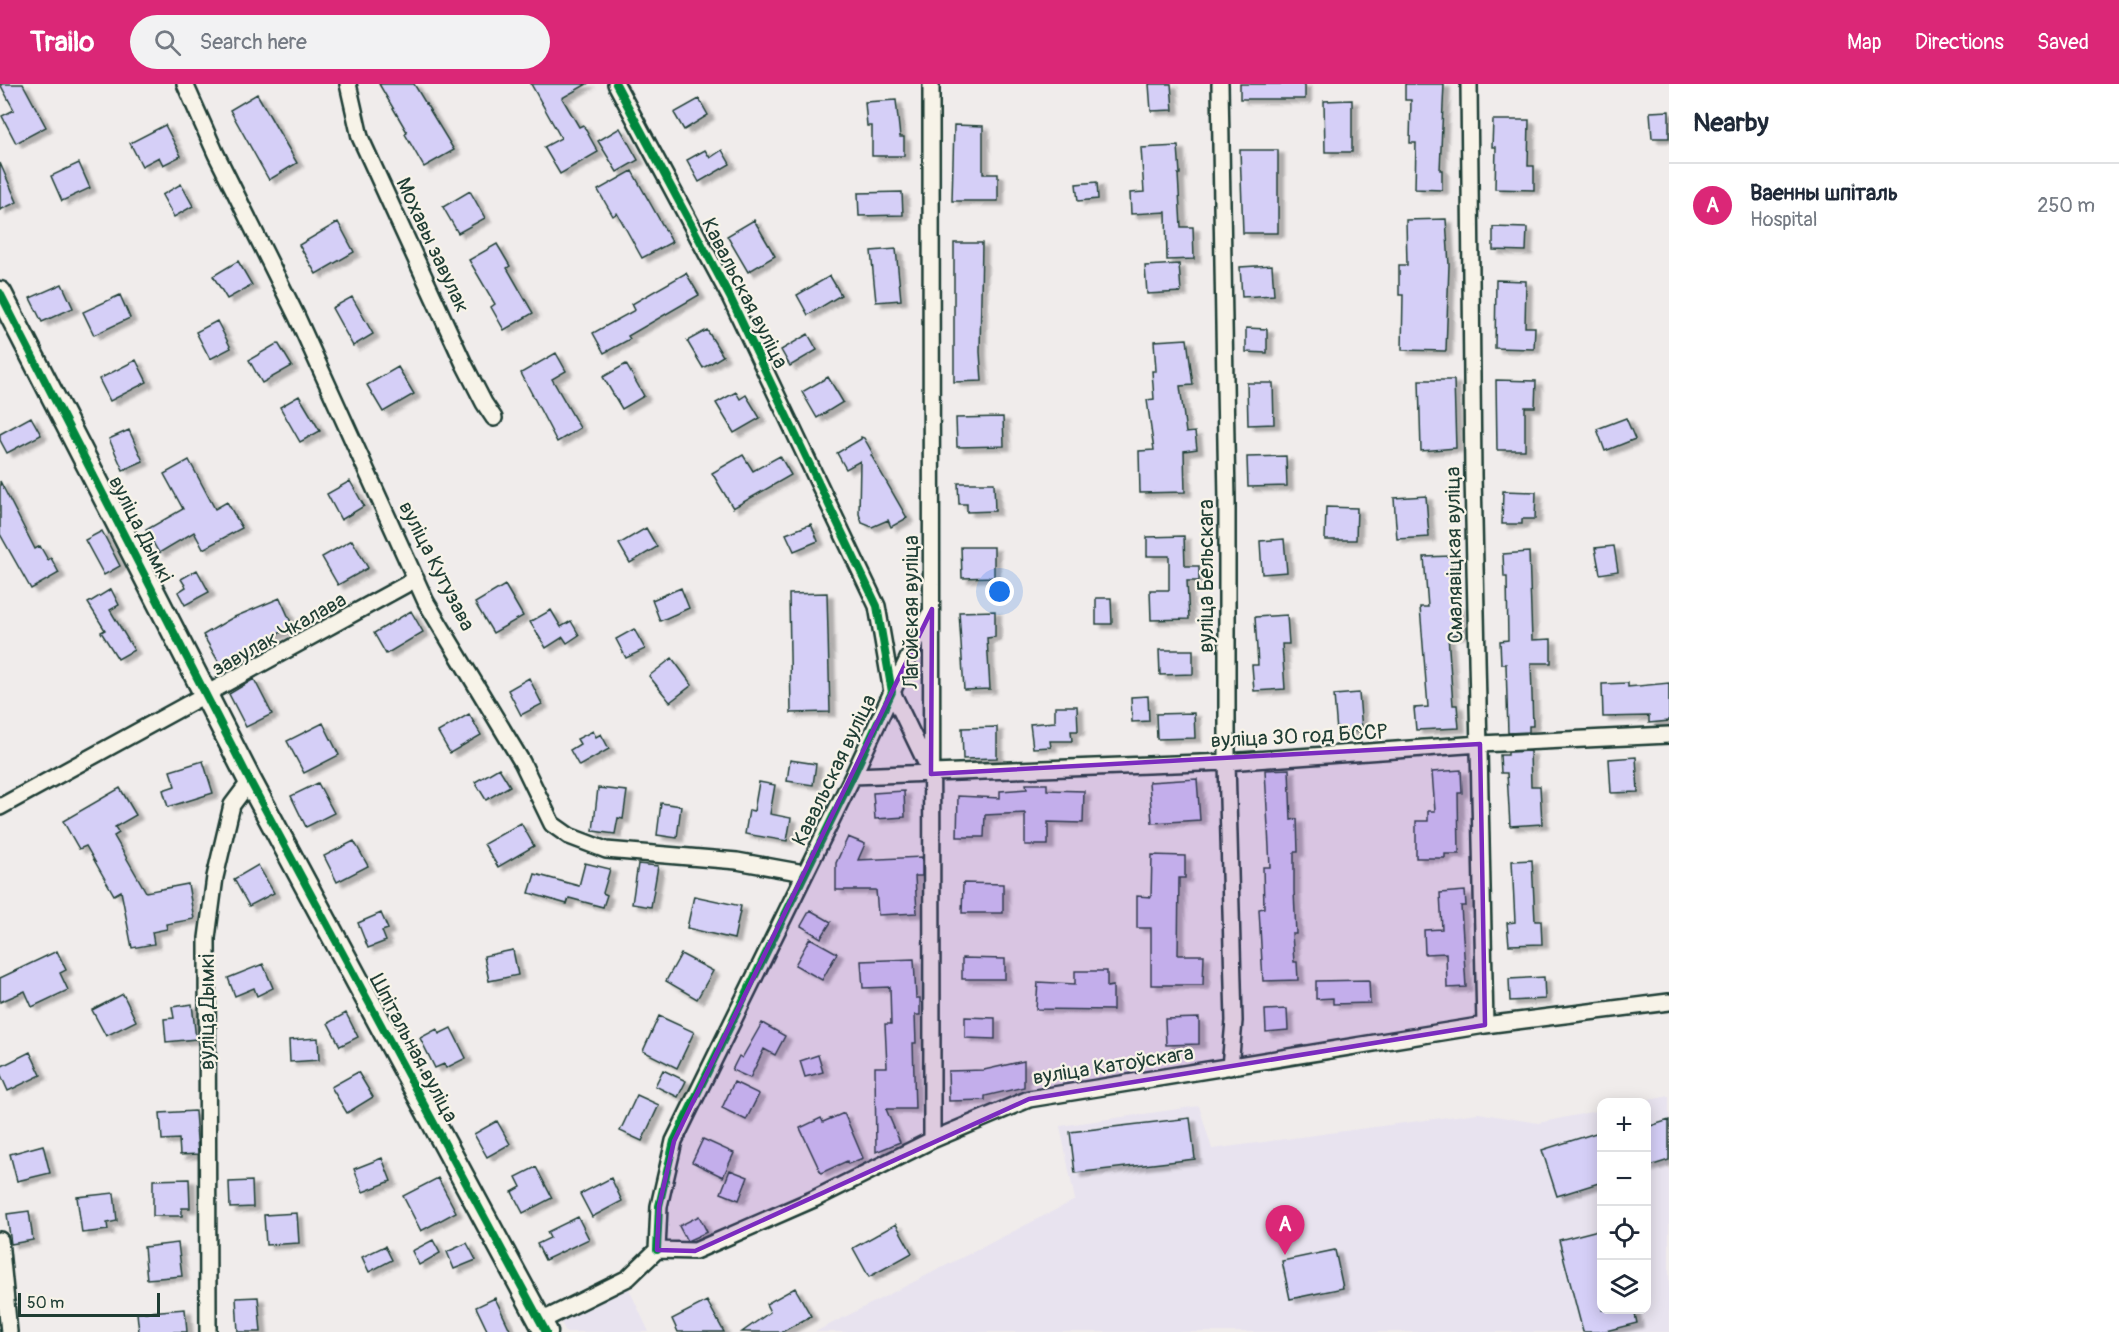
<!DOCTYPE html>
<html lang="en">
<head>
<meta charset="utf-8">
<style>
	body { margin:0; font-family:Pangolin,sans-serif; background:#f2f2f3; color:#1f2937 }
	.controls { position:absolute; right:18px; bottom:18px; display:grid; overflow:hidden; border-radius:12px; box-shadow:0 3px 15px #0003 }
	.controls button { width:54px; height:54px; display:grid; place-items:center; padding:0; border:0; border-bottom:2px solid #e0e1e3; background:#fff; color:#1f2937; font:30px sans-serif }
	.scale { position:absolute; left:18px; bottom:15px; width:142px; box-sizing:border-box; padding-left:6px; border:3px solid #1f3d34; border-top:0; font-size:16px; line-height:21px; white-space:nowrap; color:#1f3d34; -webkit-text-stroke:4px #f7f3e8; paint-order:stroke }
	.you { position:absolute; left:1000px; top:508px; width:21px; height:21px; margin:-15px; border:4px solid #fff; border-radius:50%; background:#1a73e8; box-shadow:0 0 0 9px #1a73e833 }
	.badge { display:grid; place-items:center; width:39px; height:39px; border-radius:50%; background:#db2777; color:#fff; font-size:20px; font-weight:700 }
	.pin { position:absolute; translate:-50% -50px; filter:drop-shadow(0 2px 3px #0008) }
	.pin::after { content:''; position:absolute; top:32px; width:21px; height:18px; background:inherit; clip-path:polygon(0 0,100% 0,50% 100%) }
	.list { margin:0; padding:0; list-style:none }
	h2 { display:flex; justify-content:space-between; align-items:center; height:78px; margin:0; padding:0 24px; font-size:26px }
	h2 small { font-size:20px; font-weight:400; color:#747a83 }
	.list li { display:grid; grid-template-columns:39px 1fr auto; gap:18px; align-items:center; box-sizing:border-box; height:84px; padding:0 24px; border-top:2px solid #e0e1e3 }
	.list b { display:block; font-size:22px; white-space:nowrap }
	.list p { margin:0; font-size:20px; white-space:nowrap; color:#747a83 }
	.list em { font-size:20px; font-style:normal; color:#747a83 }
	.icon { flex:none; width:33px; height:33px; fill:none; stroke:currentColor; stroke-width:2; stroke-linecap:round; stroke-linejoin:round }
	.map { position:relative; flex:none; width:1669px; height:1248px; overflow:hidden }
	header { display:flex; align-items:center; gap:36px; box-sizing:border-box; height:84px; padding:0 30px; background:#db2777; color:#fff }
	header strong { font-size:28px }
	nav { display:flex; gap:33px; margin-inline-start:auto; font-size:21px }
	.search { width:420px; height:54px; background:#f2f2f3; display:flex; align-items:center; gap:15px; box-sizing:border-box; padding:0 21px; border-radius:33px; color:#747a83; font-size:22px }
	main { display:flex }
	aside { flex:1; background:#fff }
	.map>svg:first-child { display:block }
	.built { fill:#e8e3ef }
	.building { fill:#d5cff7; stroke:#1f3d34; stroke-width:1.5; filter:url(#shadow) }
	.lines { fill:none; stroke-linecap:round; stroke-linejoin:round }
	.street-casing { stroke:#1f3d34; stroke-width:20 }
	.secondary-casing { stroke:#1f3d34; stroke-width:27 }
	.street { stroke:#f7f3e8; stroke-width:15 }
	.secondary { stroke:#f7f3e8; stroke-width:22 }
	.cycleway-casing { stroke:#f7f3e8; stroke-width:11 }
	.cycleway { stroke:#00873e; stroke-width:8 }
	.marked { fill:#7b2cbf; fill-opacity:0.2; stroke:#7b2cbf; stroke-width:4.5; stroke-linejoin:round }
	.labels { text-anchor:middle; stroke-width:4.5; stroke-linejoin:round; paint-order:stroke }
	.street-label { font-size:21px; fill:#1f3d34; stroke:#f7f3e8 }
</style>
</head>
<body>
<header>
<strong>Trailo</strong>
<div class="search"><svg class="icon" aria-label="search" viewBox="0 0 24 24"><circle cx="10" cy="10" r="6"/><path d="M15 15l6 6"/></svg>Search here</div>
<nav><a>Map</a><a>Directions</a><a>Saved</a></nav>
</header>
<main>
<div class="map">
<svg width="1669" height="1248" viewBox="0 0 1669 1248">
	<defs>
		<filter id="shadow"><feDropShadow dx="6" dy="4" stdDeviation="1.5" flood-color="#0004"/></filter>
	</defs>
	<rect width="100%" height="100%" fill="#f0eceb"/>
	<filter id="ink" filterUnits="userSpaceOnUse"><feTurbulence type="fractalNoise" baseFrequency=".0167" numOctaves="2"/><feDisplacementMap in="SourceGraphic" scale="12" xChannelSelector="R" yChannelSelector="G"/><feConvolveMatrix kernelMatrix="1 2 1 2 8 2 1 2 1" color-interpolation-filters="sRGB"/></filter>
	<g filter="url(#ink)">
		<path class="built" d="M1669,1012v236h-854l260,-132 -15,-74 139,-20 13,43 266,-36 60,10 63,-13 1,200h44v-208h-7z
			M628,1203l21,45h-83l-5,-10z"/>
		<path class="building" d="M0,0h23l23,43 -30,16 -14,-27 12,-6z
			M379,0h35l40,66 -30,17 -19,-33 2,-2z
			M531,0h56l-25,14 17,29 4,-2 15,27 -38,22 -16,-27 17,-9z
			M1149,0h22l2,26 -22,1z
			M1240,0h65v15h-65z
			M1405,0h39l-4,86h2v20l-27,-1 1,-46h-6l1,-43h-6z
			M257,10l40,69 -28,17 -39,-70z
			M699,15l9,16 -24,15 -10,-17z
			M896,16l4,37h4v19h-32v-30h-5l-2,-24z
			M1352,16v52h-27l-1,-51z
			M1669,27v27h-17l-2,-26z
			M1493,36h36l-1,46h6v24l-39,-1 1,-42h-4z
			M165,41l16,31 -18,9 -4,-8 -17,9 -12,-23z
			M954,41l29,1v48h15v27h-46z
			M620,44l18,32 -21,12 -19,-31z
			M1178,62l2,28h-2l3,53h12l1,32 -27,1 -1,-48 -35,2 -1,-21 14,-1 -3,-44z
			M705,66l5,8 12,-8 8,14 -31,18 -12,-22z
			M1240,66h38v83h-35z
			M0,79l17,39 -17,8z
			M79,79l11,25 -28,13 -11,-25z
			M632,87l40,71 -30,16 -25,-45 -4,3 -15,-26z
			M1097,98l1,17 -20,2 -2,-17z
			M181,100l12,22 -19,11 -12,-22z
			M470,107l15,27 -27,15 -15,-26z
			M902,108l1,23 -44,1 -1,-23z
			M1446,135l3,46 -3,86 -44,-1 1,-55h-4v-30h8l-1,-45z
			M754,136l21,36 -27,16 -21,-36z
			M338,138l16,30 -38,22 -17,-29z
			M1493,143l34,1 -1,23 -33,-1z
			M954,159h28l-2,109 2,29 -28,1z
			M497,160l13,22 -3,2 26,45 -29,17 -13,-23 4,-3 -26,-44z
			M896,165l5,51 -25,2 -5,-51z
			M238,177l14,24 -25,14 -14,-23z
			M1179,180l2,28 -34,2 -2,-28z
			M1272,181l2,30 -32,2 -2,-30z
			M686,189l13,22 -71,41 2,3 -26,14 -11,-20 42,-23 -3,-6z
			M830,192l11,19 -33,20 -11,-20z
			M1496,196l30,1 -1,46h10l-1,22 -39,-1z
			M62,200l11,24 -31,14 -12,-24z
			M120,211l10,23 -36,17 -11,-23z
			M352,213l21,37 -20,12 -21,-38z
			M217,237l14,27 -21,11 -14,-27z
			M1246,244l21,1v24l-21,-1z
			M707,246l16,26 -20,12 -16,-27z
			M808,250l9,16 -27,16 -9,-16z
			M1187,255l6,46 -13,1 6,47 9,-1 2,17 -13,2 1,41 -45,1 -1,-42 15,-1 -7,-50 7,-1 -2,-28h4l-2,-30z
			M278,259l14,23 -30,17 -13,-23z
			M556,269l10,18 -14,8 28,49 -23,14 -36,-69z
			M136,276l11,22 -37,19 -11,-22z
			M626,280l18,32 -22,13 -19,-32z
			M398,283l16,27 -31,18 -16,-27z
			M828,293l15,25 -26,16 -15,-26z
			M1419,296h35l2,68 -35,3z
			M1496,296l40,1 -1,26h-10v43h-28z
			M1247,299h26l1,41 -26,1z
			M736,308l4,7 6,-4 14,23 -26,15 -18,-30z
			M299,312l21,35 -20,11 -20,-35z
			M31,333l10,18 -34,18 -7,-13v-6z
			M1003,333l1,29 -47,1 -1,-29z
			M1626,334l9,21 -30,12 -8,-22z
			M129,346l14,31 -20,9 -14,-31z
			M861,353l3,1 9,16 -2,1 36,63 -16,9 -3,-7 -16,7 -10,-4 -3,-9 1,-53 -14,8 -9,-16 24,-14z
			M743,371l10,16 27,-15 11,19 -58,33 -21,-35z
			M1286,372l1,30 -39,1 -1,-30z
			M189,376l26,49 12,-7 15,26 -39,21 -9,-17 -35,21 -13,-23 37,-21 -19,-35z
			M0,397l35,68 5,-3 8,14 3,-2 8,15 -28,16 -31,-55z
			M350,397l14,25 -23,14 -14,-26z
			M958,399h36l1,28 -28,1v-8h-8z
			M1503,407l33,1 -1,27h-13v5h-20z
			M1426,412l3,41 -32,2 -3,-41z
			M1326,423l31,1 -1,32h-31z
			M811,440l7,17 -24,10 -8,-17z
			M646,444l11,19 -27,16 -11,-19z
			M102,447l18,35 -16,9 -19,-35z
			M1184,452l1,30h14v15h-12l2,38 -38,1 -1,-30h19v-34h-22v-19z
			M1284,455l3,33 -25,2 -2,-33z
			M352,456l16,28 -30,17 -16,-28z
			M1614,462l4,25 -18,3 -5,-26z
			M961,463h33v30l-32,1z
			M1529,468l3,88 19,-1v24h-20l2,63h-4v6l-21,1 -2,-69h-5l-1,-23 8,-1 -1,-63h-3l-1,-23z
			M1451,472l3,49h4l2,29 -12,1 5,70h4l2,23 -43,2 -2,-22 14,-1 -8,-100h8l-4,-50z
			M197,486l12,22 -24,13 -7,-13 8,-5 -5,-8z
			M505,501l18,31 -30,17 -18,-30z
			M681,504l8,20 -29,13 -8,-21z
			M111,505l8,16 -9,5 24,40 -16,9 -17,-27 4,-2 -17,-27z
			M827,509l3,119 -39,1 -2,-119z
			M280,514l13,29 -44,20 2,5 -8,5 2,4 -20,12 -22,-38 29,-17z
			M1096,514h15l1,26h-16z
			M551,526l10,17 10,-6 8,14 -12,8 -4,-6 -17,11 -16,-26z
			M411,527l12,21 -37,22 -12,-21z
			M995,527v26l-8,1 3,51 -26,1 -5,-78z
			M1287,531l2,29h-7l3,45 -31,2 -2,-26h6l-3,-48z
			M634,545l11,20 -19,9 -10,-19z
			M1159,566h34v24l-33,1z
			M672,574l20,27 -22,17 -21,-26z
			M529,594l13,26 -21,11 -13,-25z
			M254,595l18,35 -26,13 -17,-33z
			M1628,599v4l41,-4v38l-20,2v-7l-46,1 -1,-33z
			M1359,609l3,38 -25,1 -3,-37z
			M1148,612l1,25 -17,1 -1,-25z
			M1055,622h22l1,25h-7l1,10h-22l1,6 -18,1 -3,-24 25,-2z
			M1194,629l1,25 -38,1 -1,-25z
			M469,630l12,21 -31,18 -12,-21z
			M323,639l16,32 -35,18 -17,-32z
			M997,643v31l-34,1 -1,-31z
			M593,647l3,6 5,-3 8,15 -30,17 -9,-16 10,-6 -3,-5z
			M1530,667l1,35h9l2,38 -32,2 -3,-53h-6l-1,-18h8v-3z
			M1636,673l2,35 -27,1 -2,-34z
			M790,676l26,4 -3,21 -26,-4z
			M203,677l10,32 -45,14 -5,-17 12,-4 -5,-15z
			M499,684l11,18 -24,14 -11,-18z
			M1289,685l2,51 6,-1 1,33h-4v39l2,43h-4l2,28h3l1,18 -35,1 -4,-72 5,-1 -1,-41h7l-5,-97z
			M1461,686l1,23h-4l1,61h-14v4h-29v-37h12v-10h7l-3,-39z
			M1197,695l3,41 -48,3 -3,-41z
			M759,698l16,3 -5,29 21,4 -4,23 -42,-7 4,-24 5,1z
			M318,699l16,30 -28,14 -15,-31z
			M1026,700h21v6l37,1 -1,32 -35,-1v23h-23v-32l-40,2 -1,22h-27l1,-41 42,2v-7l27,-2z
			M120,704l16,27 -21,12 4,6 -5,3 32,56 42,-8 6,35 -28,5 1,5 -15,3 2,12 -22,4 -11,-57 -7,4 -28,-49 -7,3 -16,-28z
			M598,704l29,3 -4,28 -5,-1 -3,16 -22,-3z
			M904,707l1,26 -30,2 -2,-26z
			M661,719l20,3 -4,32 -20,-3z
			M521,739l13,23 -36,21 -14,-23z
			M848,753l17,7 -7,16 64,-3v19h-7l2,37 -39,2 -2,-25h-40v-27z
			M354,757l14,25 -31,16 -13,-26z
			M1152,771l33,1v22h-6l-1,77h26l-1,30h-52v-57h-14v-32l14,1z
			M1532,776l3,61h6l1,23 -33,1 -2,-22 8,-1 -3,-61z
			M585,779l25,6 -7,24 4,2 -4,12 -34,-9 -2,6 -38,-11 6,-19 44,12z
			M638,780l20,2 -7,41 -19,-3z
			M258,781l16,28 -25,13 -15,-27z
			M963,799l40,1v29h-41z
			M1465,807l1,15h-5l5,81 -19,1 -1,-35 -21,1 -1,-24 18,-1 -2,-36z
			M694,812l47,10 -7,33 -47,-11z
			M810,826l21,12 -10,16 -20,-12z
			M381,829l7,16 -6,2 4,10 -18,7 -10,-25z
			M810,854l27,15 -15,27 -27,-15z
			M513,866l5,25 -29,6 -5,-25z
			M57,867l9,19 -6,3 8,17 -36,17 -7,-16 -25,11v-24z
			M681,870l32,17 -16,28 -31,-18z
			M962,874l43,1v20h-43z
			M914,875l2,39h4v17h-5l1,28h-3l2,66h-29l14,33 -24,10 -1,-85h12l-2,-43h6l-1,-37 -27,1 -2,-27z
			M263,880l10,24 -16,8 -3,-8 -19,8 -7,-18z
			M1075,887h32v16l6,-1v24l-77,-1 2,-27 37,2z
			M1544,893l1,22 -35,2 -1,-22z
			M1369,896l1,23 -37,1v-6l-17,1v-18z
			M123,910l13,27 -30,15 -14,-26z
			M192,920l4,35 -30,3 -2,-23 10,-1 -2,-11z
			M1287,925l1,21 -22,2 -1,-22z
			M346,929l12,24 -18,9 -12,-23z
			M659,932l35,16 -17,36 -34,-17z
			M965,933l30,1v21l-30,-1z
			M1199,934v26l-33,1 -1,-26z
			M762,939l23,13 -10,19 -11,-6 -14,29 -18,-8 7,-14 3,2z
			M451,944l15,30 -20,10 -2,-4 -9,4 -15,-30 17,-9 2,5z
			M318,954l1,22 -29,2 -1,-22z
			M30,968l11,23 -33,16 -8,-18v-6z
			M818,971l5,17 -18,5 -5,-16z
			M1024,977v26l-39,9v4l-36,1 -1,-30 36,-1z
			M663,986l23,11 -8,16 -23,-11z
			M358,988l15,25 -26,16 -16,-26z
			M734,998l25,12 -13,26 -24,-12z
			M637,1011l22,10 -17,36 -22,-10z
			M195,1027l3,43 -18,1 -1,-16 -17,1 -2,-27z
			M844,1029l19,45 -15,6 -1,-3 -26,12 -21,-45 21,-10 2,4z
			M1190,1034l5,41 -120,14 -5,-41z
			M1669,1036v40l-22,7v-40z
			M497,1037l13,23 -23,13 -13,-23z
			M1602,1047v51l-45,14 -15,-46z
			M703,1055l31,14 -11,24 -31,-15z
			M43,1061l7,28 -33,8 -7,-27z
			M382,1074l9,23 -28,11 -9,-23z
			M536,1083l16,31 -29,15 -11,-21 9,-5 -5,-10z
			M730,1086l18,7 -9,23 -18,-7z
			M438,1094l18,34 -35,19 -18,-35z
			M611,1094l11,23 -30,16 -12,-23z
			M189,1095l1,29h-8v8h-29v-36z
			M252,1097l1,26 -23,1 -1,-26z
			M114,1109l3,28 -10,2 1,7 -26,3 -5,-36z
			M29,1127l4,29 -22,4 -4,-30z
			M297,1129l2,30 -33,2 -2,-30z
			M699,1132l8,16 -20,9 -8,-15z
			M578,1133l11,22 -44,21 -8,-16 13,-6 -3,-6z
			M896,1140l16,29 -43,24 -16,-29z
			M1602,1145v81h32l3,13 -35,9h-19l-24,-92z
			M433,1156l7,13 -21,12 -7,-14z
			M178,1159l4,33 -35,3 -3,-32z
			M467,1159l9,17 -22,9 -7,-17z
			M385,1162l7,14 -23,12 -7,-15z
			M1335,1166l8,38 -53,11 -8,-38z
			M795,1204l16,28 -29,16h-40l28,-20 -4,-8z
			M258,1213l3,35h-23l-2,-34z
			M495,1214l16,34h-23l-12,-25z
			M707,1217l17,31h-46l-6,-13z
			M185,1225l2,23h-48l-2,-19z"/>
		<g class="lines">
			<g class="street-casing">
				<path id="street" d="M185,0l31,70 81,163 129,285 96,160 30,62 17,12 37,14 131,11 67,12
					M348,0l12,53 104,227 20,39 10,15
					M616,0l114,213 147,309 15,86 -39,84 -179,365 -15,65 -2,44
					M931,0l1,1056
					M1220,0l7,418v260l7,259 -4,46
					M1469,0l4,391 12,550
					M929,531l-37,77 38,79
					M853,692l374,-14 253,-18 189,-9
					M0,723l416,-228
					M0,1156l9,92
					M541,1237l87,-43 29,-28 38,1 119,-52 118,-59 97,-41 456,-74 184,-23
					M208,1248l-1,-394 8,-61 17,-72 18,-24"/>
			</g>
			<g class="secondary-casing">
				<path id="secondary" d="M0,209l250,488 296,551"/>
			</g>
			<use href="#street" class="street"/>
			<use href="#secondary" class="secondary"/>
			<g class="cycleway-casing">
				<path id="cycleway" d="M616,0l114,213 147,309 15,86 -39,84 -179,365 -15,65 -2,44
					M0,209l250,488 296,551"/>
			</g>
			<use href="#cycleway" class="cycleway"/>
		</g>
	</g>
	<path class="marked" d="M932,525l-1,165 549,-30 5,281 -456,74 -334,152 -38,-1 2,-44 15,-65z"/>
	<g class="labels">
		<g class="street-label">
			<text transform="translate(433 161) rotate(65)" y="7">Мохавы завулак</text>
			<text transform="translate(745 209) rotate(63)" y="7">Кавальская вуліца</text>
			<text transform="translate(141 445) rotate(63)" y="7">вуліца Дымкі</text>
			<text transform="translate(1454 471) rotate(-91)" y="7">Смалявіцкая вуліца</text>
			<text transform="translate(437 482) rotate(63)" y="7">вуліца Кутузава</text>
			<text transform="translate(1206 492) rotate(-90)" y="7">вуліца Бельскага</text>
			<text transform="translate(911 528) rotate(-90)" y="7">Лагойская вуліца</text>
			<text transform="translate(279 550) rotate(-29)" y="7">завулак Чкалава</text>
			<text transform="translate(1299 652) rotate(-3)" y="7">вуліца 30 год БССР</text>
			<text transform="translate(834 686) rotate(-64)" y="7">Кавальская вуліца</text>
			<text transform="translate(207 928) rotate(-90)" y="7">вуліца Дымкі</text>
			<text transform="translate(414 964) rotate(62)" y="7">Шпітальная вуліца</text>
			<text transform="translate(1113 981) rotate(-9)" y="7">вуліца Катоўскага</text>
		</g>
	</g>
</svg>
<div class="controls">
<button>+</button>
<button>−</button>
<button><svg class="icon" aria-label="locate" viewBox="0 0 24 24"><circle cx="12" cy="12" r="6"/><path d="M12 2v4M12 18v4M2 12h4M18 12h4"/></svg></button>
<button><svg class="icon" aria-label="layers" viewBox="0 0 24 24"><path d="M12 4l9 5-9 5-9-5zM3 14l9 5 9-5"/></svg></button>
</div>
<div class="scale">50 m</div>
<div class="you"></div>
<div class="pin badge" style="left:1285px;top:1171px">A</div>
</div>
<aside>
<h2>Nearby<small></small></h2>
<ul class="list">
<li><span class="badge">A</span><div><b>Ваенны шпіталь</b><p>Hospital</p></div><em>250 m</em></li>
</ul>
</aside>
</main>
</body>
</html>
